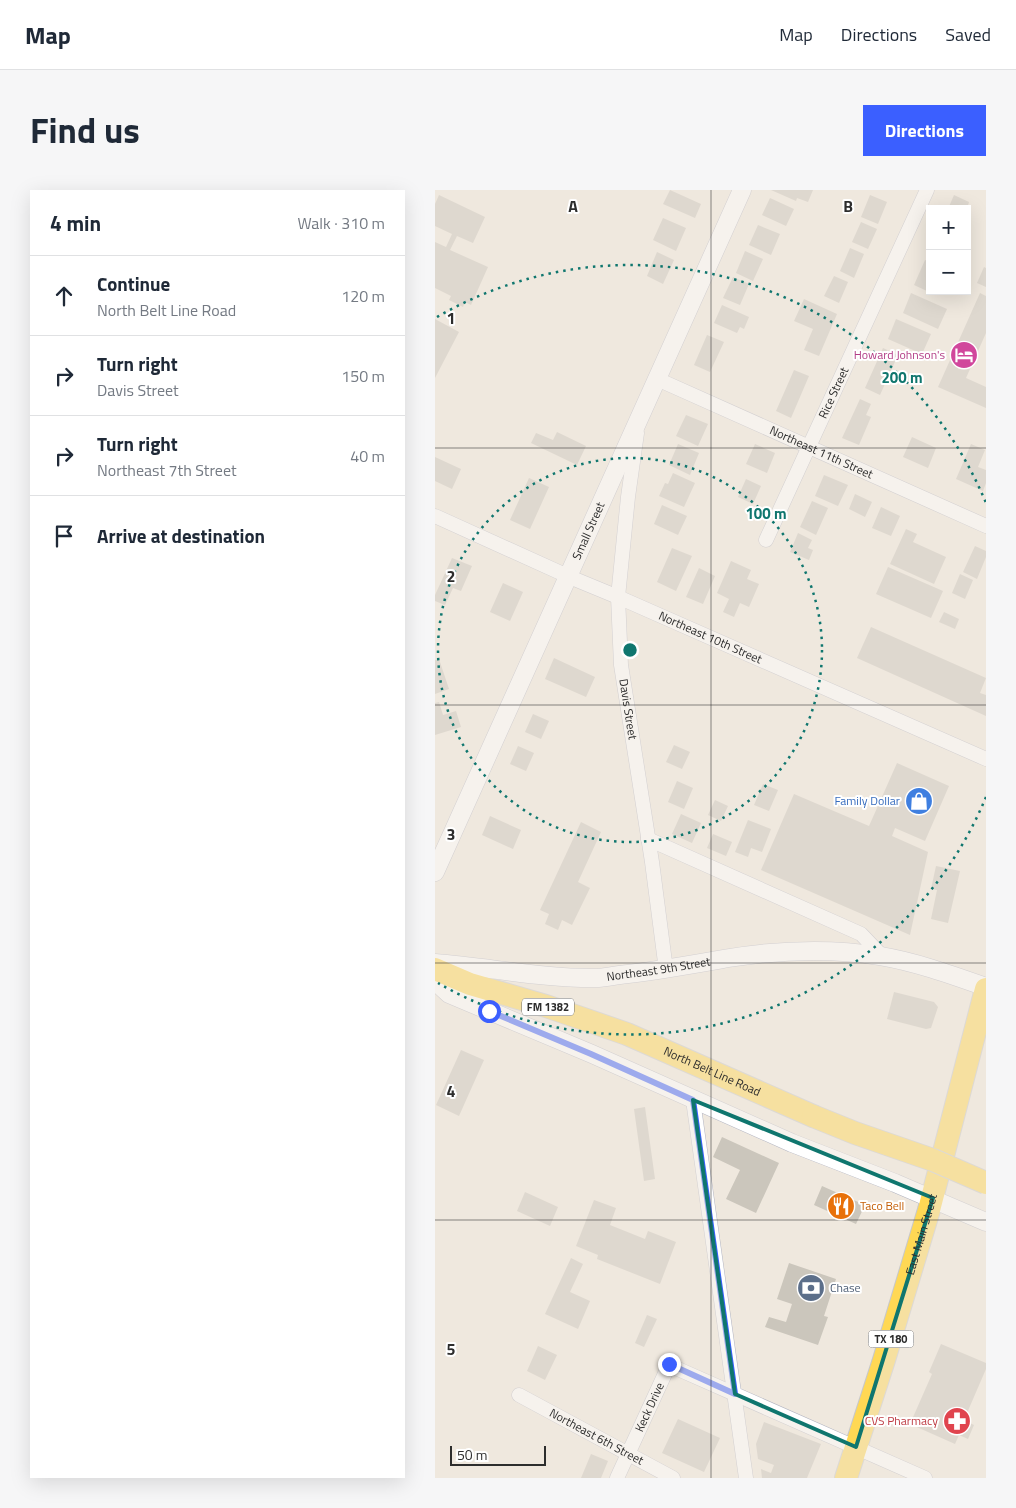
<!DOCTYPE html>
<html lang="en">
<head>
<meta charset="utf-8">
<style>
	body { margin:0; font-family:"Titillium Web",sans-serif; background:#f6f6f7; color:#1f2937 }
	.controls { position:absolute; right:15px; top:15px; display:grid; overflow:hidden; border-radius:0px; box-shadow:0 5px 20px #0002 }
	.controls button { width:45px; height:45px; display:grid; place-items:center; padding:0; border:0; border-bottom:1px solid #e0e1e3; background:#fff; color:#1f2937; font:25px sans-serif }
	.scale { position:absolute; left:15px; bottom:12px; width:96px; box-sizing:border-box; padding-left:5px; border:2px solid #2d2d2d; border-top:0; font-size:14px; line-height:18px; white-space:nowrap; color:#2d2d2d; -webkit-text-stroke:4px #fff; paint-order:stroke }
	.stop { position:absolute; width:15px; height:15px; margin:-11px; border:4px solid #3b5fff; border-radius:50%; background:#fff }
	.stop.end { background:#3b5fff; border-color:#fff; box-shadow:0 1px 5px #0008 }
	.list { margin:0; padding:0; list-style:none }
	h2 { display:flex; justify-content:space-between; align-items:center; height:65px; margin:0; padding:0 20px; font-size:21px }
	h2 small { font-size:16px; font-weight:400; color:#747a83 }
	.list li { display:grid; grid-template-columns:32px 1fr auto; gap:15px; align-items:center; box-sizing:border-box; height:80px; padding:0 20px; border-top:1px solid #e0e1e3 }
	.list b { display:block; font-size:19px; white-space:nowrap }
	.list p { margin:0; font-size:16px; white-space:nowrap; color:#747a83 }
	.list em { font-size:16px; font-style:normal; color:#747a83 }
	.icon { flex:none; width:28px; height:28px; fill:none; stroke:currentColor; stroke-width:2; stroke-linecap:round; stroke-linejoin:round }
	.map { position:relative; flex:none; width:551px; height:1288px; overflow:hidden; border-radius:0px }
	header { display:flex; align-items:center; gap:30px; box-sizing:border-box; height:70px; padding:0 25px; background:#fff; border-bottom:1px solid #e0e1e3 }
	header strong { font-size:24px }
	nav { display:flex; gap:28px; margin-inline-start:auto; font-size:18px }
	.intro { display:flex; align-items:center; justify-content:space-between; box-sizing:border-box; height:120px; padding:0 30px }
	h1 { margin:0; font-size:35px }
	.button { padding:12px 22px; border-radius:0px; background:#3b5fff; color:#fff; font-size:18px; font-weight:700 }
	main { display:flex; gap:30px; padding:0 30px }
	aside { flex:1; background:#fff; border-radius:0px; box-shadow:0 5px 20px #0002 }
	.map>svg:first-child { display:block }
	.building { fill:#cbc6bc }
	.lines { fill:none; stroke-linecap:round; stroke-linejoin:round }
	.minor-casing { stroke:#b2b4c1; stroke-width:15 }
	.tertiary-casing { stroke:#b2b4c1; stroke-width:19 }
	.primary-casing { stroke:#c8c8c8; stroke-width:24 }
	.minor { stroke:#fff; stroke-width:14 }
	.tertiary { stroke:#fff; stroke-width:18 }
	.primary { stroke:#ffd854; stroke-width:22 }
	.primary-bridge-casing { stroke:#c8c8c8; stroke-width:24; stroke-linecap:butt }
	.primary-bridge { stroke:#ffd854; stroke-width:22 }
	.route { stroke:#3b5fff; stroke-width:6 }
	.marked { fill:none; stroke:#0f766e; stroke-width:4; stroke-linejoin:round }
	.grid { fill:none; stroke:#2d2d2d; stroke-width:1; stroke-opacity:0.55 }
	.ring { fill:none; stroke:#0f766e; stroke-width:2.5; stroke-dasharray:2.5 5 }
	.labels { text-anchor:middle; stroke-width:4; stroke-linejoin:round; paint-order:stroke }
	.shield { fill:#fff; stroke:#6c6c6c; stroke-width:1 }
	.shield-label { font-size:11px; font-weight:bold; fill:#2d2d2d }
	.hotel-label { font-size:12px; fill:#b23c85; stroke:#fff; text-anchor:end }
	.street-label { font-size:12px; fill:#2d2d2d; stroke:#fff }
	.shop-label { font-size:12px; fill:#366cbe; stroke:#fff; text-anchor:end }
	.food-label { font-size:12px; fill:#c56008; stroke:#fff; text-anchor:start }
	.service-label { font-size:12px; fill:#4e5e75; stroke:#fff; text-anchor:start }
	.health-label { font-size:12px; fill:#be3a42; stroke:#fff; text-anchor:end }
	.grid-label { font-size:16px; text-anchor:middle; font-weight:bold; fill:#2d2d2d; stroke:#fff; stroke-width:4; stroke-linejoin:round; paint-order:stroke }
	.centre { fill:#0f766e; stroke:#fff; stroke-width:2.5 }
	.ring-label { font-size:15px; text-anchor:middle; font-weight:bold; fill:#0f766e; stroke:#fff; stroke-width:4; stroke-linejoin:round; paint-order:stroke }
</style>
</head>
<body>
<header>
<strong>Map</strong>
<nav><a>Map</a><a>Directions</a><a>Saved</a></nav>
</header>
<div class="intro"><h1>Find us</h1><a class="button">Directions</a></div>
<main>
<aside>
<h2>4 min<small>Walk · 310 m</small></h2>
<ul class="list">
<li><svg class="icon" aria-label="ahead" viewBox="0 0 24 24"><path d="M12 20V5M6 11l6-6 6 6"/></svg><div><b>Continue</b><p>North Belt Line Road</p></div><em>120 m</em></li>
<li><svg class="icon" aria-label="right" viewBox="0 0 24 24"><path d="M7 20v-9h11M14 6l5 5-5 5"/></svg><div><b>Turn right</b><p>Davis Street</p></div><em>150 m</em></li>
<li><svg class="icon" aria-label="right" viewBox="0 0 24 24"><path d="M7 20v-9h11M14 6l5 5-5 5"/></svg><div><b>Turn right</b><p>Northeast 7th Street</p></div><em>40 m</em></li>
<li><svg class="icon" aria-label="arrive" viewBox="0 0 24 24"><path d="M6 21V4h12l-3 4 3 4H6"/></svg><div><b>Arrive at destination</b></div></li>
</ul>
</aside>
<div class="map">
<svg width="551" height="1288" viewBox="0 0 551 1288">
	<rect width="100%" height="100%" fill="#efe8de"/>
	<path class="building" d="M235,0l31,14 -6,14 -32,-14z
		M336,0h42l-5,12 -11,-4 -1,3z
		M4,5l46,22 -12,26 -16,-7 -7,14 38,17 -17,38 -6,-3 -2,5 -14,-7 2,-4 -16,-8v-46l11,5 6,-13 -17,-8v-22z
		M435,5l17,7 -9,22 -17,-7z
		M519,5l15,7 -2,7h-19z
		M335,8l24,11 -8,17 -24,-11z
		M228,28l23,10 -10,23 -23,-11z
		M426,32l16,7 -9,20 -16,-7z
		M323,35l22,9 -9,21 -22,-10z
		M415,58l14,6 -10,24 -14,-7z
		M310,61l18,8 -10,22 -17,-8z
		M222,62l17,8 -11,24 -16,-8z
		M490,70l5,2 -1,30 -15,-7z
		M549,77l2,1v19l-9,-4z
		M399,86l14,6 -9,21 -15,-7z
		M298,87l16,7 -9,21 -17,-7z
		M476,103l36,16 -9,20 -35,-16z
		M545,103l6,3v37l-20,45 20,9v21l-48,-21z
		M369,109l33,15 -18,42 -15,-6 9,-21 -19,-8z
		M287,115l27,12 -5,12 -4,-2 -3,6 -23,-10z
		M0,129l24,13 -24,46z
		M461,129l35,15 -9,20 -34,-15z
		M272,145l17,7 -14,30 -16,-7z
		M448,158l15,7 -18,40 -15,-7z
		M359,180l15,6 -18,42 -15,-7z
		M425,209l11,5 -5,11 5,2 -12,28 -17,-7z
		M251,225l22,9 -10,22 -22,-10z
		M122,242l29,14 -9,19 -46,-22 5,-10 17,7z
		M477,247l24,11 -8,20 -25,-11z
		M243,254l21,9 -9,22 -21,-10z
		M320,254l20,9 -8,20 -21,-9z
		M536,254l14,6 -7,17 8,3v13l-3,8 -27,-12z
		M0,267l26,12 -9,20 -17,-8z
		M238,283l22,10 -11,24 -25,-11 6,-13 3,1z
		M389,285l24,10 -10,21 -23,-10z
		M94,288l20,9 -19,42 -20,-9z
		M311,289l15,7 -8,18 -15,-7z
		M420,304l17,8 -7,15 -16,-8z
		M377,311l16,7 -12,27 -16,-8z
		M227,315l25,11 -9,19 -24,-11z
		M446,317l19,9 -9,20 -19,-8z
		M471,339l11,5 -4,8 33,15 -12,27 -44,-20z
		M363,343l14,7 -4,8 5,2 -4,10 -19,-8z
		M540,356l11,5v6l-9,22 -14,-7z
		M237,358l20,8 -16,35 -19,-9z
		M17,368l20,8 -11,25 -8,-3 -8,17 -10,-4v-6z
		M296,371l20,9 -4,9 12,5 -10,23 -9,-4 -6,14 -11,-5 6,-13 -12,-6z
		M453,377l55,24 -12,27 -55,-24z
		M264,378l16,8 -12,28 -17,-7z
		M525,384l13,6 -8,19 -13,-6z
		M68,393l20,9 -13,29 -20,-9z
		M509,422l15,7 -4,10 -16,-7z
		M436,437l115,51 -6,15 6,2v21l-129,-58z
		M119,468l41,19 -9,20 -41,-18z
		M4,469l10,30 -14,5v-34z
		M4,512l4,13 13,-4 5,16 -26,8v-32z
		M98,524l16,7 -8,18 -16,-7z
		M239,555l16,7 -8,17 -16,-7z
		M83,556l16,7 -8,18 -16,-7z
		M462,573l52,23 -24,55 -30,-13 -3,8 36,16 -18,83 -149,-65 33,-76 75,32z
		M242,591l16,7 -9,21 -16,-7z
		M328,594l15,6 -9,21 -15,-6z
		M280,610l13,6 -7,15 -13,-6z
		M246,624l20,9 -9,20 -20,-9z
		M55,626l31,14 -8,19 -31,-14z
		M313,630l23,9 -9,23 -11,-4 -3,9 -13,-5z
		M146,632l20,10 -23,50 12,6 -18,37 -10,-5 -4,10 -13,-6 4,-10 -9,-4z
		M278,644l19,8 -6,14 -19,-8z
		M501,676l24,5 -12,52 -17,-4 6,-29 -6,-1z
		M459,802l40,10 4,5 -7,21 -5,1 -39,-10z
		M26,860l23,10 -25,56 -23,-11z
		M210,917l10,72 -11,2 -10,-72z
		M287,947l57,26 -23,50 -30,-14 14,-29 -27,-13z
		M387,996l43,19 -9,19 -42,-19z
		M90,1002l33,15 -8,19 -33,-15z
		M159,1010l22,8 -6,17 35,14 3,-8 28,11 -16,42 -63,-25 1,-4 -22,-9z
		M136,1068l12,6 -13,28 20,9 -12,28 -33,-15z
		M354,1073l47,16 -12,37 4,1 -10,28 -53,-18 4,-10 17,5 6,-18 -15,-5z
		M212,1125l10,4 -13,28 -9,-4z
		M506,1154l45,19v6l-22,51 10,5 -6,14 -9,-4 -4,9 -45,-20 22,-50 -3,-2z
		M103,1156l19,9 -12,25 -18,-9z
		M243,1229l42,19 -16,34 -42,-19z
		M329,1232l57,22 -14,34h-45l-1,-9 10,4 3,-8 -16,-6 -2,-15z
		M156,1264l17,7 -7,17h-20z"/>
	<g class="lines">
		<g class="minor-casing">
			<g id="minor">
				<path id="s1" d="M222,189l329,147"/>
				<path id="s2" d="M202,243l-9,64 -10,100 3,68 31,197 14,108"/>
				<path id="s3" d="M0,326l137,62 46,19 368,162"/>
				<path id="s4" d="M331,350l161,-350"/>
				<path d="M213,649l213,95 21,22"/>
				<path d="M258,910l53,378"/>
				<path id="s5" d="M84,1205l154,83"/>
				<path id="s6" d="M182,1288l52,-113 256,113"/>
			</g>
		</g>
		<g class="tertiary-casing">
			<g id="tertiary">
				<path id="s7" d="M0,682l307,-682"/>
				<path id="s8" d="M0,773c54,4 108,16 163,15 10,-1 20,-3 30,-4 34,-4 67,-10 101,-16 50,-8 101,-10 151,-2 36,6 72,19 106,31"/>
				<path d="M0,791l14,13 143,60 200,89 103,40 91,39"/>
			</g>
		</g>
		<g class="primary-casing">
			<g id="primary">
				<path id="s9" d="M0,779l35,15 76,22 81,28 186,82"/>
				<path id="s10" d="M411,1288l38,-118 45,-150 57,-221"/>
			</g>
		</g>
		<use href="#minor" class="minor"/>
		<use href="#tertiary" class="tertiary"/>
		<use href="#primary" class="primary"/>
		<g class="primary-bridge-casing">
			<path id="primary-bridge" d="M378,926l42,17 78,27 53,23"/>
		</g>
		<use href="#primary-bridge" class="primary-bridge"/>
	</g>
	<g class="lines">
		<path class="route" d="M54,821l102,43 102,46 42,294 -66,-30"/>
	</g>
	<path d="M0 0H551V1288H0ZM258,910l240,98 -77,249 -121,-53z" fill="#efe8de" fill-opacity=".55" fill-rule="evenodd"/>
	<path class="marked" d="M258,910l240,98 -77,249 -121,-53z"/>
	<path class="grid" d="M276,0v1288M0,258h551M0,515h551M0,773h551M0,1030h551"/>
	<g class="ring">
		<circle cx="195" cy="460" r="192"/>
		<path d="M551 607A385 385 0 0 1 3 793M2 127A385 385 0 0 1 551 313"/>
	</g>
	<defs>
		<g id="hotel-disc" transform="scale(1.4375)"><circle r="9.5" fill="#d1479c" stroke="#fff"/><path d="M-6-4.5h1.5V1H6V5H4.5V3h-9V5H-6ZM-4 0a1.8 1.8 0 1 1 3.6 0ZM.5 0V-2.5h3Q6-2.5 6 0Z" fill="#fff"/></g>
		<g id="shop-disc" transform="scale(1.4375)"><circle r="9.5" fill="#3f7fe0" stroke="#fff"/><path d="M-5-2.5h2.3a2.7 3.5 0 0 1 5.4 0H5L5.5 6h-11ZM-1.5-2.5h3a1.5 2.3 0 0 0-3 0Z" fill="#fff"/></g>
		<g id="restaurant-disc" transform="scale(1.4375)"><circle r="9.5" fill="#e8710a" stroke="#fff"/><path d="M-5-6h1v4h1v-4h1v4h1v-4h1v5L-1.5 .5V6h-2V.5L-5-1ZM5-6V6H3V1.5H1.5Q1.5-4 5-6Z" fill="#fff"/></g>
		<g id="bank-disc" transform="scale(1.4375)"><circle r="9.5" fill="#5c6f8a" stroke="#fff"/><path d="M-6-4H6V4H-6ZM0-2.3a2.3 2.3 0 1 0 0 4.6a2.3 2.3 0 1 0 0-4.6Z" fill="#fff"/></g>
		<g id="pharmacy-disc" transform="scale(1.4375)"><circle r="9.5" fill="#e0444e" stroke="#fff"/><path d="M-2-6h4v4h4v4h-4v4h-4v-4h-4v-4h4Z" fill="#fff"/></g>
	</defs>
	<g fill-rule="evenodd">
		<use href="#hotel-disc" x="529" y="165"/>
		<use href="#shop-disc" x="484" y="611"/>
		<use href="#restaurant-disc" x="406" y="1016"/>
		<use href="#bank-disc" x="376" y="1098"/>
		<use href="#pharmacy-disc" x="522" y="1231"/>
	</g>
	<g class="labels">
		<g class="shield">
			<rect x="87" y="808.5" width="52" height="17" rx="4"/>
			<rect x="433.5" y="1140.5" width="45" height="17" rx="4"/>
		</g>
		<g class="shield-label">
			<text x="113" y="821">FM 1382</text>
			<text x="456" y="1153">TX 180</text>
		</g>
		<g class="hotel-label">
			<text x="510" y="169">Howard Johnson's</text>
		</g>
		<g class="street-label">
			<text dy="4" stroke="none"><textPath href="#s4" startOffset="162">Rice Street</textPath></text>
			<text dy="4" stroke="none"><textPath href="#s1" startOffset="180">Northeast 11th Street</textPath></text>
			<text dy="4" stroke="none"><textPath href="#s7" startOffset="374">Small Street</textPath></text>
			<text dy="4" stroke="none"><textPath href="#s3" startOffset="301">Northeast 10th Street</textPath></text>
			<text dy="4" stroke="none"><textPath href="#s2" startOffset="278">Davis Street</textPath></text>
			<text dy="4" stroke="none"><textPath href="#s8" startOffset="225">Northeast 9th Street</textPath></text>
			<text dy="4" stroke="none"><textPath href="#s9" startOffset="296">North Belt Line Road</textPath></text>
			<text dy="4" stroke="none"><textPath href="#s10" startOffset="255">East Main Street</textPath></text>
			<text dy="4" stroke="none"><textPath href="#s6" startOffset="78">Keck Drive</textPath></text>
			<text dy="4" stroke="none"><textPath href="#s5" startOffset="88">Northeast 6th Street</textPath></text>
		</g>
		<g class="shop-label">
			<text x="465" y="615">Family Dollar</text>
		</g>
		<g class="food-label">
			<text x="425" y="1020">Taco Bell</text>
		</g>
		<g class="service-label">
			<text x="395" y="1102">Chase</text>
		</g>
		<g class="health-label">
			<text x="503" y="1235">CVS Pharmacy</text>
		</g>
	</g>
	<g class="grid-label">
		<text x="138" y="22">A</text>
		<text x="413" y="22">B</text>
		<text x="16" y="134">1</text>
		<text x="16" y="392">2</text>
		<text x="16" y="650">3</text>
		<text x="16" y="907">4</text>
		<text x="16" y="1165">5</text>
	</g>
	<circle cx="195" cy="460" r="8" class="centre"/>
	<g class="ring-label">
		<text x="467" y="193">200 m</text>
		<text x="331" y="329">100 m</text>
	</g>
</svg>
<div class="controls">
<button>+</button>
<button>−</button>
</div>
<div class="scale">50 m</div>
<div class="stop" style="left:54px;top:821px"></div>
<div class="stop end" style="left:234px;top:1174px"></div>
</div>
</main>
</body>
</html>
